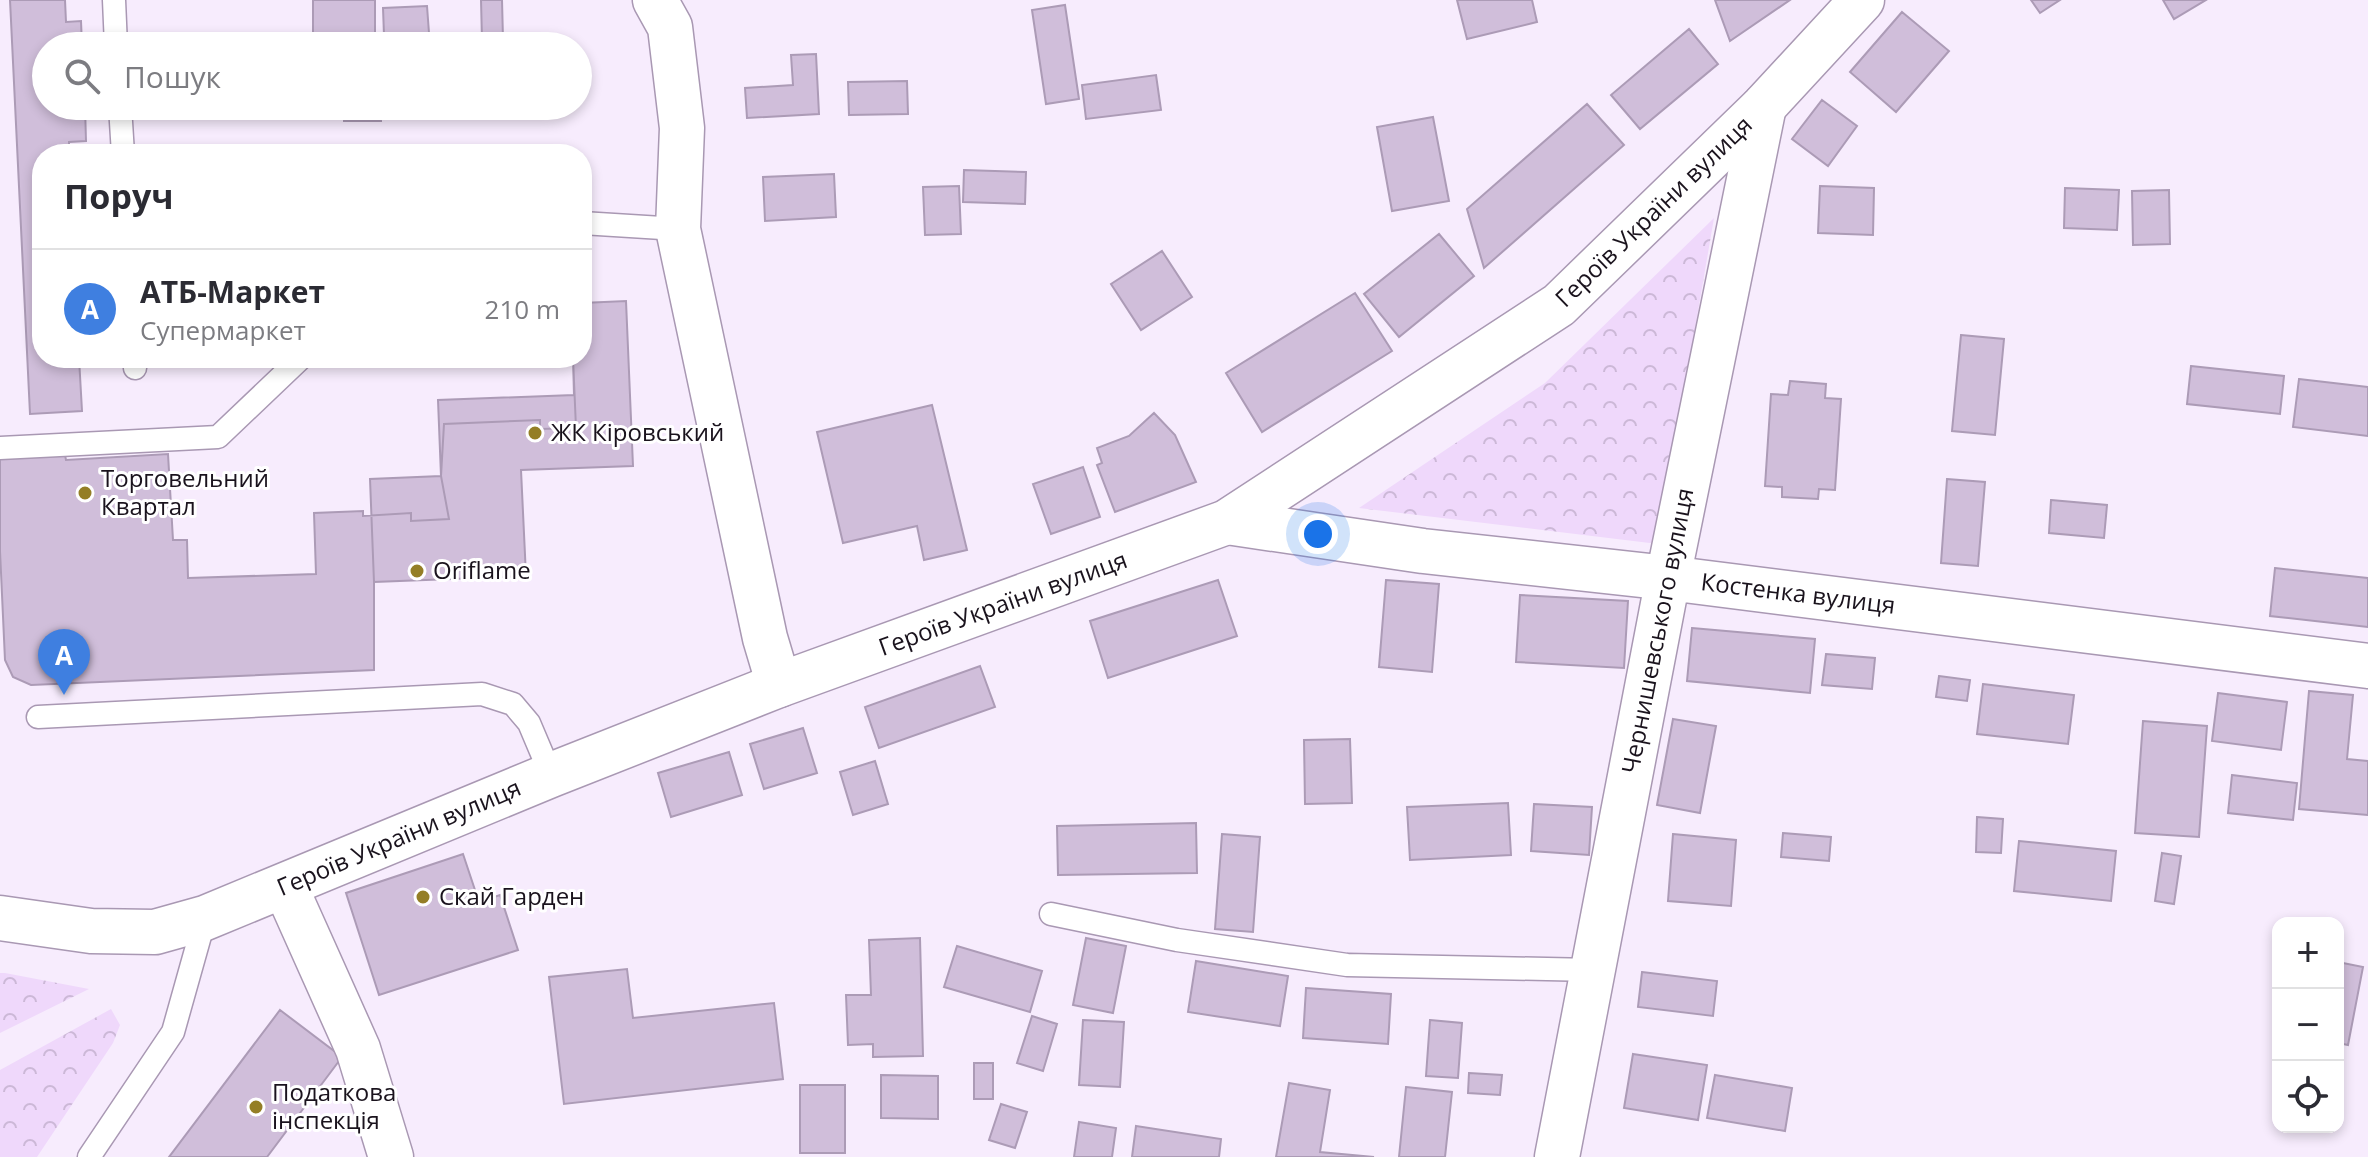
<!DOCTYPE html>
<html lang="uk">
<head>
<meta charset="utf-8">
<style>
	body { margin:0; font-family:"Open Sans",sans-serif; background:#f2f2f3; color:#2b2b33 }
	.controls { position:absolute; right:24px; bottom:24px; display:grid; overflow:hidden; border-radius:16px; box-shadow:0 4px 12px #0003 }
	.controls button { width:72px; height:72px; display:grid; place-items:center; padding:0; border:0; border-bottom:2px solid #e1e1e2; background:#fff; color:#2b2b33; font:40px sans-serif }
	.you { position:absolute; left:1318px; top:534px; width:28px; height:28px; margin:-20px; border:6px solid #fff; border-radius:50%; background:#1a73e8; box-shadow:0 0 0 12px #1a73e833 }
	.badge { display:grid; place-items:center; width:52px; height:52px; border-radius:50%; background:#947e26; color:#fff; font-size:26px; font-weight:700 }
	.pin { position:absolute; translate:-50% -66px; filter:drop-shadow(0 2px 4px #0008) }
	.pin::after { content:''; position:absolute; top:42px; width:28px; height:24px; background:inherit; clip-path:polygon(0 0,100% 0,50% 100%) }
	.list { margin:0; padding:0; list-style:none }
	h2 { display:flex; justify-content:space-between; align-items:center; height:104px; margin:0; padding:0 32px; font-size:34px }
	h2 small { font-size:26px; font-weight:400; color:#7c7c81 }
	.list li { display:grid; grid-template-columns:52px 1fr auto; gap:24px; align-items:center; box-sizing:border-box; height:120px; padding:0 32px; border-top:2px solid #e1e1e2 }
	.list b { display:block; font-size:30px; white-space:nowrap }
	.list p { margin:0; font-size:26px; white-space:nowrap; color:#7c7c81 }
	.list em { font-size:26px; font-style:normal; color:#7c7c81 }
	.icon { flex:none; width:44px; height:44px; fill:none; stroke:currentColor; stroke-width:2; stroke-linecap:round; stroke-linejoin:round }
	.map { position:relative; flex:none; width:2368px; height:1157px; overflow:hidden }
	.search { position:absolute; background:#fff; box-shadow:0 4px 12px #0003; left:32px; top:32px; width:560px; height:88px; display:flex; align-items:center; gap:20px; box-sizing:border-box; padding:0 28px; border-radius:44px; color:#7c7c81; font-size:30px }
	.panel { position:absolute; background:#fff; box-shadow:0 4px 12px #0003; left:32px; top:144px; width:560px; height:224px; border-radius:32px }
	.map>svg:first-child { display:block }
	.park { fill:url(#park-crowns) }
	.building { fill:#d0beda; stroke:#ac9bb6; stroke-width:2 }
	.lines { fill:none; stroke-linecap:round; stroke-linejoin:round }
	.lane-casing { stroke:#a998b3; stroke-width:25 }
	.street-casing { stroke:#a998b3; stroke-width:47 }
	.secondary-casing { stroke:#a998b3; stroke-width:47 }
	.lane { stroke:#fff; stroke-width:22 }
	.street { stroke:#fff; stroke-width:44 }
	.secondary { stroke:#fff; stroke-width:44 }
	.poi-dot { fill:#947e26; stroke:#fff; stroke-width:3 }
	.labels { text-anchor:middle; stroke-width:6; stroke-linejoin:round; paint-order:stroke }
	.street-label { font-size:24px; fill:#1a131d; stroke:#fff }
	.poi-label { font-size:24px; fill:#1a131d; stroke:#fff; text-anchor:start }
</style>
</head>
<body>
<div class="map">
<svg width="2368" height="1157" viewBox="0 0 2368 1157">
	<defs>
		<pattern id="park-crowns" width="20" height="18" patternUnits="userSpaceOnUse" patternTransform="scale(2)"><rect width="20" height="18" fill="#efd8fb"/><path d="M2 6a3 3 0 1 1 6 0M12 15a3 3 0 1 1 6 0" fill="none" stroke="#ccb8d7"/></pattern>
	</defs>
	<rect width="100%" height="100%" fill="#f7ecfd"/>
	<path class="park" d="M1714,218l-56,326 -299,-36 186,-125z
		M0,973h5l84,16 -89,44z
		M111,1009l9,16 -7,18 -76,114h-37v-87z"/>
	<path class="building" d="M10,0h55l1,22 15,-1 1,25h-36v60h39l1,35 -17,1v12h-27v204h37l3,53 -52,3z
		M313,0h62v33h-62z
		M481,0h21l1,39 -21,1z
		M1457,0h75l5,22 -70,17z
		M1715,0h75l-60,41z
		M2031,0h29l-20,13z
		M2163,0h43l-32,19z
		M1065,5l14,94 -33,5 -14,-94z
		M427,6l2,27 -45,2 -1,-27z
		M1902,12l47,39 -53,61 -46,-40z
		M1689,29l29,35 -78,65 -29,-34z
		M816,54l3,60 -72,4 -2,-30 48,-3 -2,-30z
		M1156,75l5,35 -75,9 -4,-34z
		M907,81l1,33 -59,1 -1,-33z
		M1822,100l35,26 -29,40 -36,-27z
		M1587,104l37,41 -140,123 -17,-59z
		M344,106h36l1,15h-37z
		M1433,117l16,84 -57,10 -15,-84z
		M964,170l62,2 -1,32 -62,-2z
		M834,174l2,43 -71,4 -2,-44z
		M959,186l2,48 -36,1 -2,-48z
		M1820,186l54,2 -1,47 -55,-2z
		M2065,188l54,2 -2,40 -53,-2z
		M2169,190l1,54 -37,1 -1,-54z
		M1439,234l35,42 -75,61 -35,-43z
		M1162,251l30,46 -51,33 -30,-46z
		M1355,293l37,58 -130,81 -36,-59z
		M626,301l7,165 -112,4 5,106 -152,6v88l-343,15 -18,-8 -8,-17 -5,-109v-93l65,-3 1,5 102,-6 5,86h14l1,38 128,-4 -2,-61 49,-2v5l48,-3v8l38,-2 -8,-43 3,-52 96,-4v9l36,-1 -3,-70h9v-55z
		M626,301l7,165 -112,4 5,106 -152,6 -4,-103 71,-3 -3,-76 136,-5 -1,-37h9v-55z
		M1961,335l43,4 -9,96 -43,-4z
		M2191,366l93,10 -4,38 -93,-10z
		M2299,379l69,8v49l-75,-9z
		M1790,381l36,3 -1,14 16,1 -6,91 -16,-1 -1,10 -36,-2v-10l-17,-1 6,-92 17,1z
		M932,405l35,145 -43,10 -7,-34 -74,17 -26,-111z
		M1154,413l21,22 21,47 -81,30 -18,-47 5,-2 -5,-15 32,-12z
		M1083,467l17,50 -49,17 -18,-50z
		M1947,479l38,3 -7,84 -37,-3z
		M2051,500l56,5 -3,33 -55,-5z
		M2275,568l93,10v49l-98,-11z
		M1218,580l19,56 -129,42 -18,-57z
		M1386,580l53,4 -7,88 -53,-5z
		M1520,595l108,6 -4,67 -108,-6z
		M1692,628l123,11 -5,54 -123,-12z
		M1826,654l49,4 -3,31 -50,-4z
		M980,666l15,41 -116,41 -14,-41z
		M1939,676l31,4 -3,21 -31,-4z
		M1983,684l91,11 -6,49 -91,-10z
		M2309,691l44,4 -6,64 21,2v54l-69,-6z
		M2218,693l69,9 -6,48 -69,-9z
		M1673,719l43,7 -16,87 -43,-8z
		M2143,721l64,5 -8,111 -64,-4z
		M803,728l14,45 -53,16 -14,-45z
		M1350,739l2,64 -47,1 -1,-64z
		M729,752l13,43 -71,22 -13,-44z
		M875,761l13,43 -35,11 -13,-43z
		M2232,775l65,8 -4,37 -65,-7z
		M1508,803l3,52 -101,5 -3,-53z
		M1534,804l58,3 -3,48 -58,-4z
		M1977,817l26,2 -2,34 -25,-1z
		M1196,823l1,50 -139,2 -1,-49z
		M1783,833l48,4 -2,24 -48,-4z
		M1222,834l38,3 -7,95 -38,-3z
		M1673,834l63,6 -5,66 -63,-5z
		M2019,841l97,10 -5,50 -97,-10z
		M2162,853l19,3 -7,48 -19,-3z
		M463,854l16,48 21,-7 18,55 -139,45 -33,-102z
		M920,938l3,118 -50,1v-13l-25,1 -2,-50h25l-2,-55z
		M1086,938l40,8 -13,67 -40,-8z
		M957,946l85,25 -12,41 -86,-25z
		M1196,961l92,15 -8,50 -92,-14z
		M2338,962l25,5 -15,78 -10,-2z
		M627,969l6,49 141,-15 9,76 -219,25 -15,-127z
		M1642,972l75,9 -4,35 -75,-9z
		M1306,988l85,6 -3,50 -85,-6z
		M280,1010l62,47 -75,100h-98z
		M1032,1016l25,8 -14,47 -26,-8z
		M1083,1020l41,2 -4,65 -41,-2z
		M1430,1020l32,3 -4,55 -32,-2z
		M1633,1054l74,11 -9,55 -74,-12z
		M974,1063h19v36h-19z
		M1469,1073l33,2 -2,20 -32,-2z
		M881,1075l57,1v43l-57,-1z
		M1715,1075l77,13 -7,43 -78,-13z
		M1289,1083l41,7 -10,62 54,5h-98z
		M800,1085h45v68h-45z
		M1406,1087l46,5 -7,65h-46z
		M1001,1104l26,8 -12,36 -26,-8z
		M1079,1122l37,6 -4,29h-38z
		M1136,1126l85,13 -2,18h-87z"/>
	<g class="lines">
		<g class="lane-casing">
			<path id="lane" d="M114,0l2,46
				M120,106l3,48
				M582,223l96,6
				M134,358l1,10
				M0,448l218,-11 83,-79
				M38,717l444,-23 31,10 16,19 22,52
				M1051,914l126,26 170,25 246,5
				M89,1157l84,-125 32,-114"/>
		</g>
		<g class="street-casing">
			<path id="street" d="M655,0l15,27 12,101 -4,101 87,409 14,47
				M1227,522l196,29 245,27 700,88
				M285,886l73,163 33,108
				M1557,1157l111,-579 96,-472"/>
		</g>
		<g class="secondary-casing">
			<path id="secondary" d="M0,918l91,13 64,1 50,-14 346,-143 228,-90 448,-163 332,-217 205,-199 98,-106"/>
		</g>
		<use href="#lane" class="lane"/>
		<use href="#street" class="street"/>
		<use href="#secondary" class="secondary"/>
	</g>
	<g class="poi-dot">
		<circle cx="535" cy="433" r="8"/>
		<circle cx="85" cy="493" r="8"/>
		<circle cx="417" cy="571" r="8"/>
		<circle cx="423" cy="897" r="8"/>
		<circle cx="256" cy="1107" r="8"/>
	</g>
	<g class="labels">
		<g class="street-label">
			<text transform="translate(1654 212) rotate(-44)" y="8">Героїв України вулиця</text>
			<text transform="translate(1798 594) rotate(7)" y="8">Костенка вулиця</text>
			<text transform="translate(1003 604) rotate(-20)" y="8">Героїв України вулиця</text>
			<text transform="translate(1658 631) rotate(-79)" y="8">Чернишевського вулиця</text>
			<text transform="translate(399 838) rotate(-23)" y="8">Героїв України вулиця</text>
		</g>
		<g class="poi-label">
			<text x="551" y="441">ЖК Кіровський</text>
			<text x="101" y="487">Торговельний<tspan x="101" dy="28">Квартал</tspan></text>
			<text x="433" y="579">Oriflame</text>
			<text x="439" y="905">Скай Гарден</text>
			<text x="272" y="1101">Податкова<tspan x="272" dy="28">інспекція</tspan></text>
		</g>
	</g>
</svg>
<div class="controls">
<button>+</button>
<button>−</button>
<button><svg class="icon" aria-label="locate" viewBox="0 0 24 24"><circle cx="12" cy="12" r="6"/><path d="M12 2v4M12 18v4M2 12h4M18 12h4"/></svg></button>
</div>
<div class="you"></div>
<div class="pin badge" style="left:64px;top:695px;background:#3f7fe0">A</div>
<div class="search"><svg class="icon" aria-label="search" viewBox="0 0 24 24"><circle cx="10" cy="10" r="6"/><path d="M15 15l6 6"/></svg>Пошук</div>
<section class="panel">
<h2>Поруч<small></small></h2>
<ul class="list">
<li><span class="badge" style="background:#3f7fe0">A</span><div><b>АТБ-Маркет</b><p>Супермаркет</p></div><em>210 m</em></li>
</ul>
</section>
</div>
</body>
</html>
